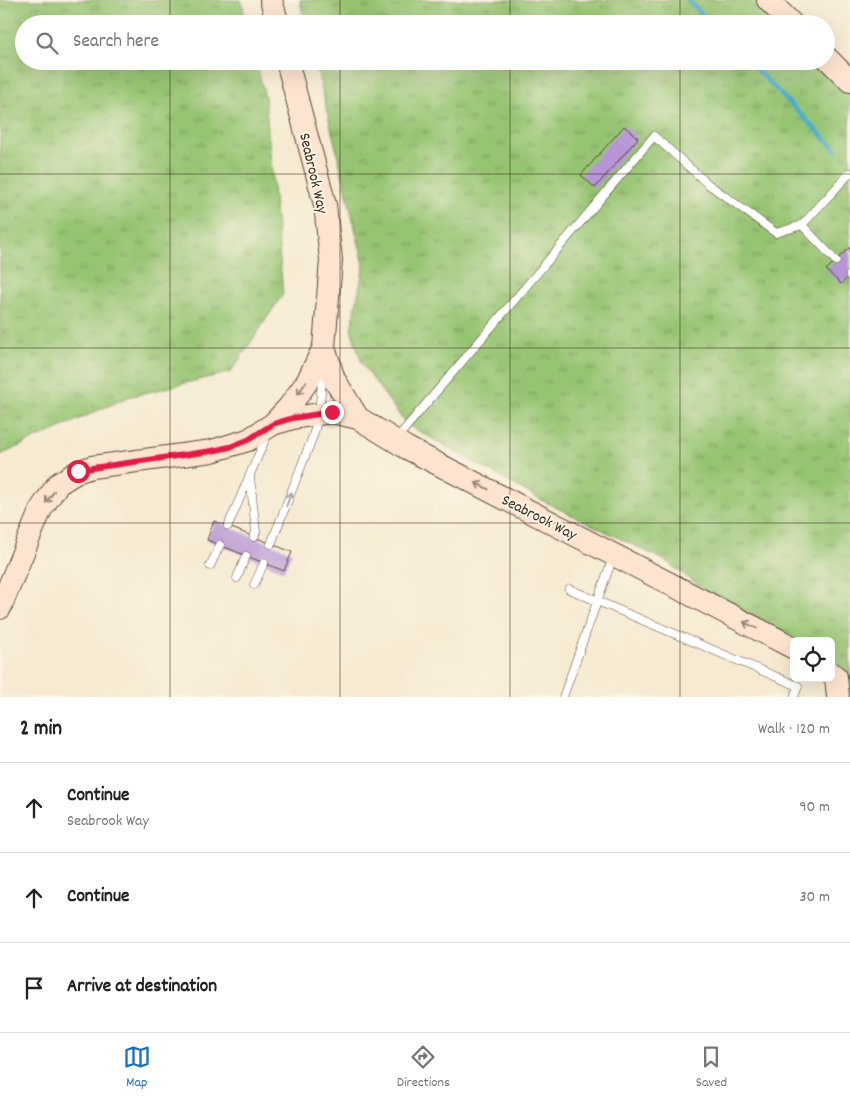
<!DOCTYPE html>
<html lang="en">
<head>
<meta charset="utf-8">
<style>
	body { margin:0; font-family:Dekko,sans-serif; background:#f6f6f6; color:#222 }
	.controls { position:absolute; right:15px; bottom:15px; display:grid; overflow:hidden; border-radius:8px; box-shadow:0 5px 20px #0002 }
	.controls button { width:45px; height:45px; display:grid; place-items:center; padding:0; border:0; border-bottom:1px solid #e0e0e0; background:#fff; color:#222; font:25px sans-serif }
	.stop { position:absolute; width:15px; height:15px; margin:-11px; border:4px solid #e11d48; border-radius:50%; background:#fff }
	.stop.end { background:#e11d48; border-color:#fff; box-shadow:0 1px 5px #0008 }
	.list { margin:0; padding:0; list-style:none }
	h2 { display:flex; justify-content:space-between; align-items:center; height:65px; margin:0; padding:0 20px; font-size:21px }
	h2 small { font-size:16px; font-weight:400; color:#767676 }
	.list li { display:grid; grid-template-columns:32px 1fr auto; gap:15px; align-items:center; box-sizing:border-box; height:90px; padding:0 20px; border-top:1px solid #e0e0e0 }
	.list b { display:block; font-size:19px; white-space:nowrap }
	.list p { margin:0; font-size:16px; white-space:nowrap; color:#767676 }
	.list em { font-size:16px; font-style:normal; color:#767676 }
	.icon { flex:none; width:28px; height:28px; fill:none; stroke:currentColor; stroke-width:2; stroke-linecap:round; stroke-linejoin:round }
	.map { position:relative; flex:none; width:850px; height:697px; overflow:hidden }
	.search { position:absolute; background:#fff; box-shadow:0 5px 20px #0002; left:15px; right:15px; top:15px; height:55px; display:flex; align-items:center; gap:12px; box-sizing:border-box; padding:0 18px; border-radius:28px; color:#767676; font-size:19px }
	.sheet { height:335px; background:#fff }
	nav { display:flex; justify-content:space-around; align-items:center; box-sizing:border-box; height:70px; border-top:1px solid #e0e0e0; background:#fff; font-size:14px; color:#767676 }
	nav a { display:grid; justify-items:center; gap:2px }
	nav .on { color:#1f6fb2 }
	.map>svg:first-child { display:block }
	.grass { fill:url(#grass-tufts); stroke:#697748 }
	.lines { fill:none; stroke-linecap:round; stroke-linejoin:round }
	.stream { stroke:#4baeca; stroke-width:4.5 }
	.building { fill:#b694d5 }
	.lane-casing { stroke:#574739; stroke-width:9 }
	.secondary-casing { stroke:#574739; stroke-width:24 }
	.lane { stroke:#fff; stroke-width:8 }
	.secondary { stroke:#fde4d0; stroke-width:22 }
	.oneway { stroke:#9c8777 }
	.oneway2 { stroke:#a79f9a }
	.route { stroke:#e11d48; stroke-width:6 }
	.grid { fill:none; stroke:#3b2a1e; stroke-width:1; stroke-opacity:0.55 }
	.labels { text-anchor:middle; stroke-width:4; stroke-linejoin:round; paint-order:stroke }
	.street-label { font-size:16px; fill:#3b2a1e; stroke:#fcf5e5 }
</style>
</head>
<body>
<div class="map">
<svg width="850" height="697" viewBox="0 0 850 697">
	<defs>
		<pattern id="grass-tufts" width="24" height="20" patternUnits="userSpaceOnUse" patternTransform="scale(1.25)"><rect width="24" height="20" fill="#97c472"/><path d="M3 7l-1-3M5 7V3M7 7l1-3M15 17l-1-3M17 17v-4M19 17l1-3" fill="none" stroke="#7c9f5d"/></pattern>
	</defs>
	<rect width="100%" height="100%" fill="#fcf5e5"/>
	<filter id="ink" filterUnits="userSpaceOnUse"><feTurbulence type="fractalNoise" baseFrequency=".02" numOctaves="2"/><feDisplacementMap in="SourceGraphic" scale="10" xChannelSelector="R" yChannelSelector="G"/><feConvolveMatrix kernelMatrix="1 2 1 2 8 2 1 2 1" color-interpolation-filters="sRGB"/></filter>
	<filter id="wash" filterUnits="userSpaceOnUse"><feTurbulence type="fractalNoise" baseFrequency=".0096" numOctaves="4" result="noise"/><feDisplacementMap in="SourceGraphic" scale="20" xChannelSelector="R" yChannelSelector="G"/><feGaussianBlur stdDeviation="1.12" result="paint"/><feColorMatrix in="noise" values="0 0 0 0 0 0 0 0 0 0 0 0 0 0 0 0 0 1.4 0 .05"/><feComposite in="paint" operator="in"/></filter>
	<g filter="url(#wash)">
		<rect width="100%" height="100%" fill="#f6ead1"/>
		<path class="grass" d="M0,0h241l6,24h-223v37h232l9,36 18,197 -52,78 -103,25 -128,58z
			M300,0h460l24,24h-479z
			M315,61h508l27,27v609l-26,-19h7v-37h-37v15l-130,-96 -119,-58 -139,-78 -44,-60 -11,-35 13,-64z"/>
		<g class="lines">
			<path class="stream" d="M688,0l23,24
				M748,61l88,89"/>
		</g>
		<g id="blocks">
			<path class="building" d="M624,126l14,12 -43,50 -14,-13z
				M850,247v28l-9,9 -15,-14z
				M214,521l78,31 -8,19 -77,-31z"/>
		</g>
	</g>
	<g filter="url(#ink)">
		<use href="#blocks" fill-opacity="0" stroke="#574739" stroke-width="1"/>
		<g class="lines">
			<g class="lane-casing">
				<path id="lane" d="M836,261l-34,-36 48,-52
					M850,275v1
					M397,438l257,-302 54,48 68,49 26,-8
					M250,477l6,55 -2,5
					M228,526l39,-91
					M271,544l42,-108 6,-23 4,-42
					M210,566l10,-21
					M237,578l9,-22
					M254,585l10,-22
					M569,589l229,97 -4,11
					M563,697l50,-140"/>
			</g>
			<g class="secondary-casing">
				<path id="secondary" d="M271,0l7,24
					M768,0l24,24
					M826,57l24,24
					M324,347l10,32 24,39 49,30 387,200
					M273,424l20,-6 39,-6 26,6
					M0,608l41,-99 17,-25 21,-13 13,-4 120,-16 36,-11 25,-16 16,-17 18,-25 17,-35 7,-87 -6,-55 -38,-144
					M831,673l5,4 2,20"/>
			</g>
			<use href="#lane" class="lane"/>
			<use href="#secondary" class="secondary"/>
		</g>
		<defs><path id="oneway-shaft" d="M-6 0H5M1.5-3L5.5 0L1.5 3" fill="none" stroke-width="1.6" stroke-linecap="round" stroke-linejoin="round" transform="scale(1.25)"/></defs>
		<g class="oneway">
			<use href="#oneway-shaft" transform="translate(302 388) rotate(125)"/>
			<use href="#oneway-shaft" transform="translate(482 486) rotate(-153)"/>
			<use href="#oneway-shaft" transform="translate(50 497) rotate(125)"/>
			<use href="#oneway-shaft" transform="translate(750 625) rotate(-153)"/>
		</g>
		<use class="oneway2" href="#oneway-shaft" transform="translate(289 499) rotate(-69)"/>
	</g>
	<g class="lines" filter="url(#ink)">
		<path class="route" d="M78,471l14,-3 120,-17 18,-4 18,-7 25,-16 20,-6 39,-6"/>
	</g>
	<path class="grid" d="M170,0v24M340,0v24M510,0v24M680,0v24M170,61v636M340,61v636M510,61v636M680,61v636M0,174h850M0,348h850M0,523h850"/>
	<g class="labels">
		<g class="street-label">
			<text transform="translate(315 173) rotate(77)" y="6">Seabrook Way</text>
			<text transform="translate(540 516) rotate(27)" y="6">Seabrook Way</text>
		</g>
	</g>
</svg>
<div class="controls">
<button><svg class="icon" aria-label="locate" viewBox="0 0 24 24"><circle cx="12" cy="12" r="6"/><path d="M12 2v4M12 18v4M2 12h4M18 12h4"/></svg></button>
</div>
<div class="stop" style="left:78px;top:471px"></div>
<div class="stop end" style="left:332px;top:412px"></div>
<div class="search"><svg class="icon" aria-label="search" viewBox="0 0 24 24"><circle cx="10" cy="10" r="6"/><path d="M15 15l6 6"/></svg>Search here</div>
</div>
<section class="sheet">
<h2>2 min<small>Walk · 120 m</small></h2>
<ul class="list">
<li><svg class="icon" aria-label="ahead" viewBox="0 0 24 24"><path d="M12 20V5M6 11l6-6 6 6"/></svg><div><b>Continue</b><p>Seabrook Way</p></div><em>90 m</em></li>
<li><svg class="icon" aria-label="ahead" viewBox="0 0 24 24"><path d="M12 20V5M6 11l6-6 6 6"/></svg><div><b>Continue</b></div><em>30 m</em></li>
<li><svg class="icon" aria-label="arrive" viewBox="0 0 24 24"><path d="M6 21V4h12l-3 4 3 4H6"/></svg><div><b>Arrive at destination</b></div></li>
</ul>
</section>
<nav>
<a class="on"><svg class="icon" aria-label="map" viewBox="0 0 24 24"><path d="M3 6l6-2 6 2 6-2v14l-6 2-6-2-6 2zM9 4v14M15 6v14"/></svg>Map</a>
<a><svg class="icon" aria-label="directions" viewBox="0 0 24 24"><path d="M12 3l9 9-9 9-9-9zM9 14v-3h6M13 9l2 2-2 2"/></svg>Directions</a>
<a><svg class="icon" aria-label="saved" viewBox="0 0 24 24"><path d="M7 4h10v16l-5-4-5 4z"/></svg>Saved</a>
</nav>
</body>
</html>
